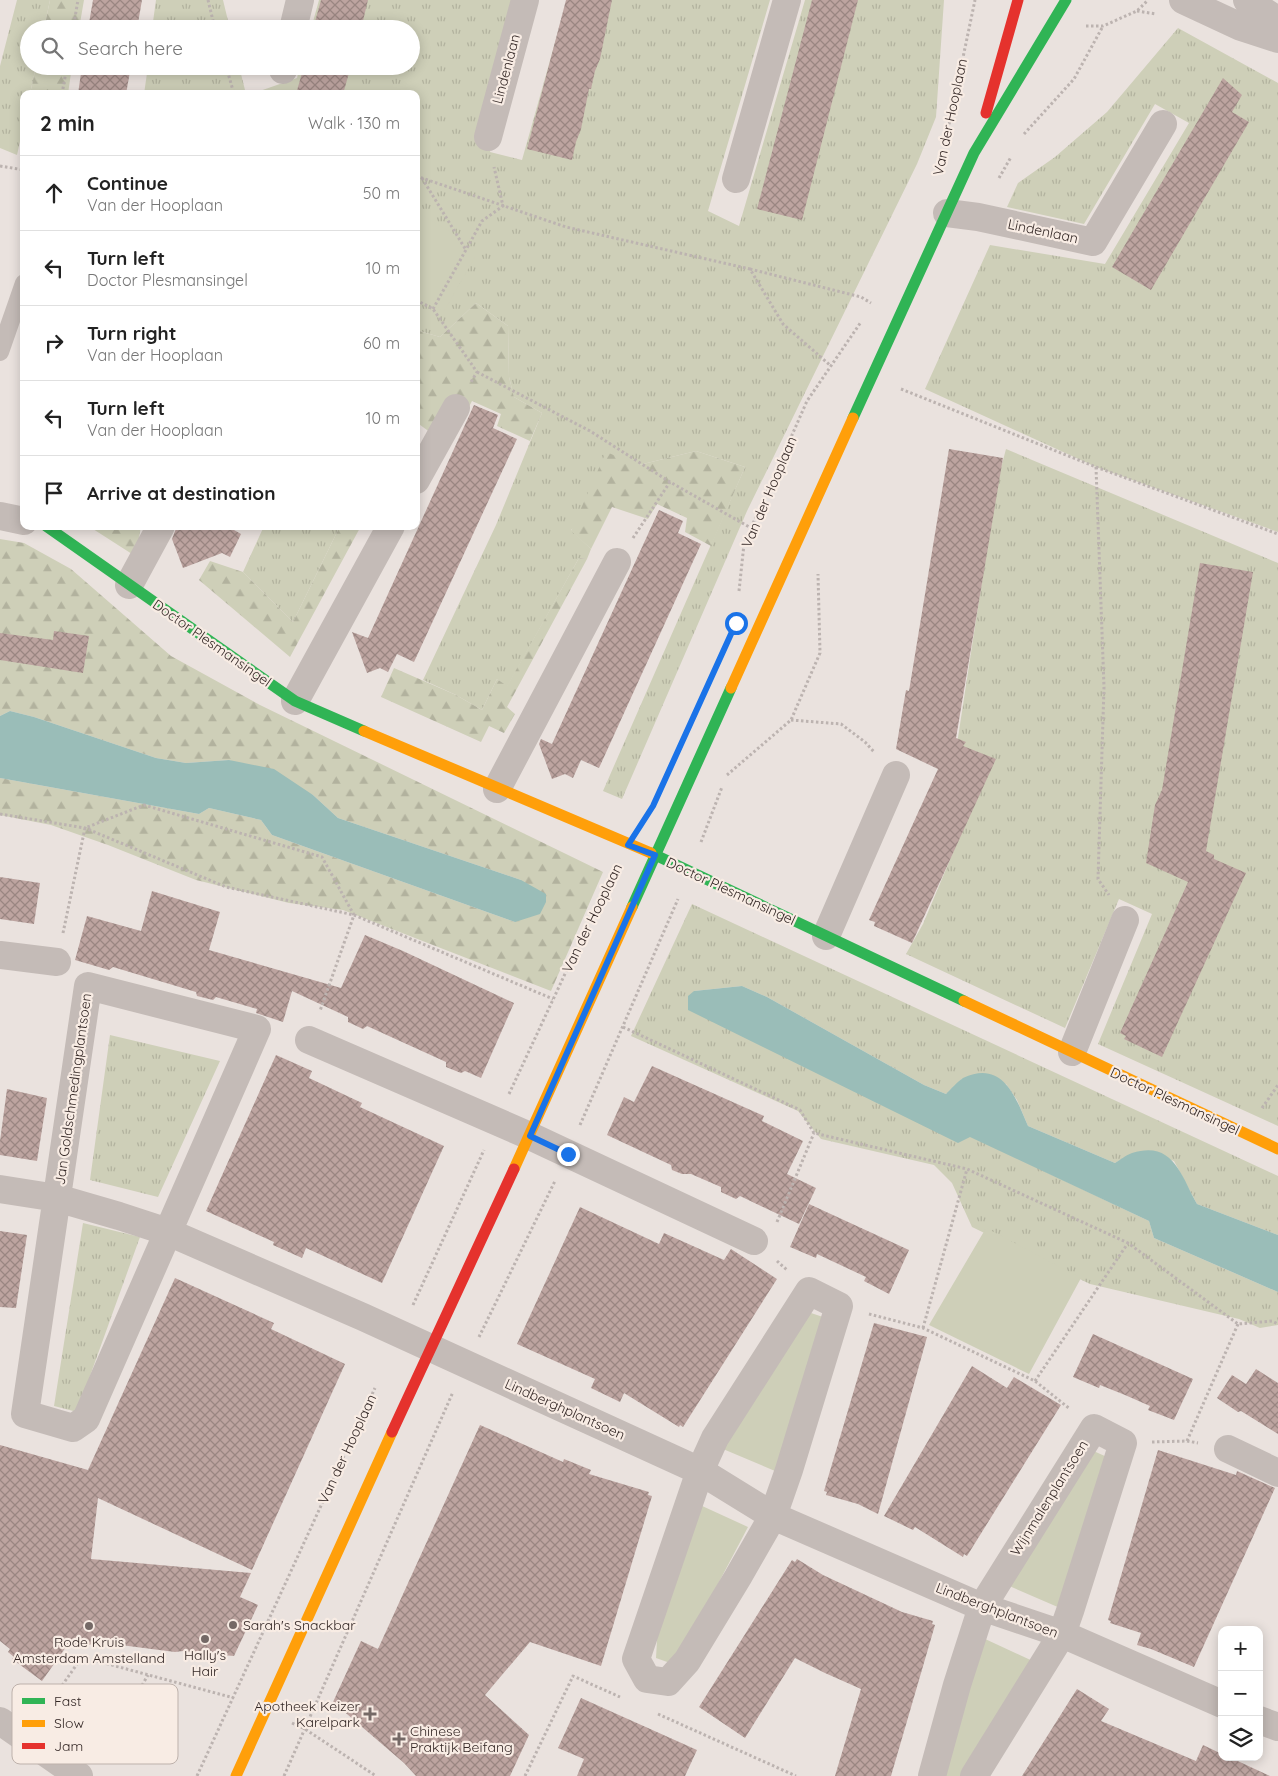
<!DOCTYPE html>
<html lang="en">
<head>
<meta charset="utf-8">
<style>
	body { margin:0; font-family:Quicksand,sans-serif; background:#f6f6f6; color:#222 }
	.controls { position:absolute; right:15px; bottom:15px; display:grid; overflow:hidden; border-radius:10px; box-shadow:0 2px 12px #0003 }
	.controls button { width:45px; height:45px; display:grid; place-items:center; padding:0; border:0; border-bottom:1px solid #e0e0e0; background:#fff; color:#222; font:25px sans-serif }
	.stop { position:absolute; width:15px; height:15px; margin:-11px; border:4px solid #1a73e8; border-radius:50%; background:#fff }
	.stop.end { background:#1a73e8; border-color:#fff; box-shadow:0 1px 5px #0008 }
	.list { margin:0; padding:0; list-style:none }
	h2 { display:flex; justify-content:space-between; align-items:center; height:65px; margin:0; padding:0 20px; font-size:21px }
	h2 small { font-size:16px; font-weight:400; color:#767676 }
	.list li { display:grid; grid-template-columns:32px 1fr auto; gap:15px; align-items:center; box-sizing:border-box; height:75px; padding:0 20px; border-top:1px solid #e0e0e0 }
	.list b { display:block; font-size:19px; white-space:nowrap }
	.list p { margin:0; font-size:16px; white-space:nowrap; color:#767676 }
	.list em { font-size:16px; font-style:normal; color:#767676 }
	.icon { flex:none; width:28px; height:28px; fill:none; stroke:currentColor; stroke-width:2; stroke-linecap:round; stroke-linejoin:round }
	.map { position:relative; flex:none; width:1278px; height:1776px; overflow:hidden }
	.search { position:absolute; background:#fff; box-shadow:0 2px 12px #0003; left:20px; top:20px; width:400px; height:55px; display:flex; align-items:center; gap:12px; box-sizing:border-box; padding:0 18px; border-radius:28px; color:#767676; font-size:19px }
	.panel { position:absolute; background:#fff; box-shadow:0 2px 12px #0003; left:20px; top:90px; width:400px; height:440px; border-radius:10px }
	.map>svg:first-child { display:block }
	.grass { fill:url(#grass-tufts) }
	.forest { fill:url(#forest-firs) }
	.park { fill:#cecfb8 }
	.water { fill:#9abdb8 }
	.building { fill:url(#building-cross-hatch) }
	.lines { fill:none; stroke-linecap:round; stroke-linejoin:round }
	.path { stroke:#bcb3b0; stroke-width:3; stroke-dasharray:2.5 2.5; stroke-linecap:butt }
	.lane { stroke:#c4bbb7; stroke-width:18 }
	.street { stroke:#c4bbb7; stroke-width:28 }
	.fast { stroke:#30b455; stroke-width:11 }
	.slow { stroke:#ff9f0a; stroke-width:11 }
	.jam { stroke:#e5322d; stroke-width:11 }
	.route { stroke:#1a73e8; stroke-width:6 }
	.poi-dot { fill:#746966; stroke:#f8ece4; stroke-width:2 }
	.labels { text-anchor:middle; stroke-width:4.5; stroke-linejoin:round; paint-order:stroke }
	.street-label { font-size:14px; fill:#342826; stroke:#f8ece4 }
	.poi-label { font-size:14px; fill:#342826; stroke:#f8ece4; text-anchor:start }
	.key { fill:#f8ece4; stroke:#bdb1ab; stroke-width:1 }
	.key-label { font-size:14px; fill:#342826 }
</style>
</head>
<body>
<div class="map">
<svg width="1278" height="1776" viewBox="0 0 1278 1776">
	<defs>
		<pattern id="grass-tufts" width="24" height="20" patternUnits="userSpaceOnUse" patternTransform="scale(1.25)"><rect width="24" height="20" fill="#cecfb8"/><path d="M3 7l-1-3M5 7V3M7 7l1-3M15 17l-1-3M17 17v-4M19 17l1-3" fill="none" stroke="#b2b29e"/></pattern>
		<pattern id="forest-firs" width="22" height="20" patternUnits="userSpaceOnUse" patternTransform="scale(1.25)"><rect width="22" height="20" fill="#cecfb8"/><path d="M5 1l3.5 6h-7zM16 11l3.5 6h-7z" fill="#b2b29e"/></pattern>
		<pattern id="building-cross-hatch" width="8" height="8" patternUnits="userSpaceOnUse" patternTransform="scale(1.25)"><rect width="8" height="8" fill="#bda4a0"/><path d="M0 0l8 8M0 8l8-8" fill="none" stroke="#9a8682"/></pattern>
	</defs>
	<rect width="100%" height="100%" fill="#eae2de"/>
	<path class="grass" d="M17,0h33l-6,29h-15v37h7l-6,28h-6v29l-7,32 -17,-7v-82z
		M156,0h67l7,29h-78z
		M319,0h211l-40,152 32,8 45,-160h203l-62,211 31,15 66,-226h139l-8,117 -19,47 -170,347 -125,288 -19,-8 142,-324 -49,-16 -57,14 -68,65 20,19 -4,10 -8,-1 -72,129 -10,-8 -15,31 -26,-15 -33,-15 73,-155 46,-112 -28,-16 -5,-20 -1,-51 -32,-23 -36,34 -24,-7v-236h-165l46,-16 3,-12h111v-37h-100z
		M1178,28l100,55v449l-182,-65 -171,-78 65,-144 115,19 84,-141 -34,-19 -71,120 -77,-17 11,-24 37,-26 52,-45z
		M148,66h91l7,28h-102z
		M1006,449l272,114v563l-180,-82 54,-130 -33,-15 -54,129 -159,-74 17,-30 68,-162 -34,-18 40,-261z
		M264,526h76l-47,96 -50,-50z
		M692,904l586,272v59l-81,-31 -23,-43c-28,-10 -32,-14 -59,2l-87,-37 -11,-26 -11,-16 -44,-5 -16,15 -22,-9 -157,-88 -25,-11 -48,5 276,145 179,85 5,17 124,54v33l-18,3 -21,-9 -149,-35 -118,-57 -20,-44 -18,-18 -113,-26 -23,-28 -167,-75z
		M110,1035l110,26 -62,136 -68,-17z
		M83,1223l57,14 -63,175 -23,-6z"/>
	<path class="forest" d="M50,0h34l-5,29h-35z
		M36,66h36l-4,28h-38z
		M476,303l32,23 1,51 5,20 28,16 -12,28 -33,-15 4,-12 -29,-13 -23,45 -33,-24v-92l24,7z
		M696,451l49,16 -34,79 -26,-14 2,-14 -30,-14 -9,15 -36,-12 -21,42 -20,-18 35,-79 33,13z
		M95,526h46l-3,18 -6,10 -39,-25z
		M340,526h21l-71,131 -91,-77 11,-19 33,11 50,50z
		M0,539l24,4 47,26 100,87 89,49 343,167 -52,119 -208,-81 -54,-7 -93,-23 -88,-35 -57,-20 -51,-10v-37l199,36 10,-6 52,12 11,15 243,87 6,-42 -183,-62 -25,-23 -84,-35 -43,3 -30,-5 -122,-41 -24,-6 -10,5z
		M579,558l8,1 -80,148 8,7 -11,19 -15,-7 -8,16 -100,-45 13,-29 62,27 26,15 15,-31 10,7z"/>
	<path class="park" d="M416,212l35,20 24,25 -31,54 -28,-15z
		M986,1228l95,50 -52,96 -100,-49z
		M808,1312l18,6 -51,153 -52,-22z
		M1089,1449l18,8 -47,151 -53,-23z
		M700,1505l48,22 -58,110 -20,26 -14,-5 2,-34z
		M983,1638l54,25 -73,113h-23z"/>
	<path class="water" d="M10,711l24,6 122,41 30,5 43,-3 45,9 39,26 25,23 183,62 25,14v8l-6,12 -25,8 -243,-87 -11,-15 -52,-12 -10,6 -199,-36v-62z
		M742,986l25,11 157,88 22,9c5,-5 11,-12 17,-16 40,-19 53,20 65,48l87,37c5,-3 11,-8 17,-10 41,-13 49,22 65,51l81,31v57l-124,-54 -5,-17 -179,-84 -12,6 -270,-133v-14l6,-5z"/>
	<path class="building" d="M93,0h49l-5,29h-49z
		M321,0h47l-7,29h-48z
		M566,0h46l-12,59 -5,12 -4,18h-2l-8,40 -5,13 -4,18 -45,-11z
		M812,0h46l-56,220 -45,-11z
		M82,66h49l-5,28h-48z
		M304,66h47l-8,28h-47z
		M1223,78l19,17 -10,17 17,10 -98,168 -39,-23z
		M474,405l24,10 -5,13 24,11 -103,223 -17,-8 -9,18 -8,-4 -13,5 -15,-41 16,6z
		M949,449l54,9 -47,280 10,4 -3,4 33,13 -84,184 -38,-17 1,-4 -6,-2 69,-151 -42,-20 10,-59 3,1z
		M659,510l24,11 -5,12 23,11 -102,224 -18,-8 -8,18 -8,-4 -13,5 -13,-35 2,-5 11,5z
		M177,526h50l14,8 -11,23 -8,-4 -39,15 -11,-29z
		M1200,563l53,9 -47,279 8,4v4l32,14 -84,184 -38,-18 2,-3 -6,-3 68,-151 -42,-19 9,-58 7,-15z
		M54,631l35,5 -6,37 -83,-13v-27l53,7z
		M0,877l40,6 -6,41 -34,-5z
		M152,891l68,21 -11,38 132,38 24,-53 38,16 111,52 -33,75 -16,-7 -4,2 -15,-6v-5l-79,-36 -4,3 -15,-7v-5l-56,-26 -9,31 -27,-9 1,-4 -41,-12 -3,3 -16,-4 -1,-4 -83,-25 -4,3 -34,-10 12,-44 54,15z
		M276,1055l36,16 -3,7 53,25 -2,4 84,39 -62,137 -76,-35 -4,10 -29,-13 1,-3 -68,-31z
		M652,1066l112,50 -2,5 41,20 -16,33 29,14 -17,36 -59,-28 -4,3 -15,-7v-5l-30,-13h-9l-10,-4 -1,-5 -64,-30 17,-38 10,5z
		M7,1089l40,9 -10,63 -37,-6v-14z
		M809,1204l100,46 -20,44 -25,-13 2,-4 -49,-23 -1,4 -26,-11z
		M580,1207l79,37 5,-11 60,27 7,-11 46,30 -94,148 -3,-2 -1,2 -55,-34 -4,9 -29,-14 4,-9 -78,-35z
		M0,1231l27,4 -11,73 -16,-1z
		M175,1278l99,45 -3,6 74,35 -93,206 -154,-72 -7,61 160,14 -11,24 18,8 -24,51 -12,-1v1l-39,-5 -8,1 -70,-9 -39,4 -24,34 -30,-22 2,-2 -6,-5 2,-3 -10,-8v-196l88,25z
		M874,1323l53,14 -49,177 -20,-10 -32,-9 1,-3 -3,-1z
		M1093,1334l100,45 -19,41 -26,-10 2,-4 -25,-11 -25,-10 -1,3 -26,-11z
		M972,1366l35,22 7,-11 47,28 -94,151 -3,-2 -1,3 -48,-30 -2,3 -29,-14z
		M1256,1369l22,14v51l-37,-23 -3,1 -21,-14 15,-23 14,9z
		M480,1425l83,37 1,-3 27,11 -2,4 60,18 -1,3 4,1 -51,170 -71,-24 -45,53 44,40 -19,41h-94l-12,-13 -71,-61 28,-61 17,8z
		M1158,1450l78,25 1,-4 38,17 -81,179 -43,-18 -14,-4 4,-12 -31,-10 1,-2 -3,-1z
		M797,1559l26,16 79,37 31,9 -1,3 3,1 -44,151h-56l26,-87 -36,-16 -30,-15 -50,80 -46,-31 93,-147 3,2z
		M1077,1689l32,20 -8,12 95,40 7,-16 19,9v3h7l41,19h-248z
		M581,1698l116,52 -12,26h-108l7,-17 -26,-11z"/>
	<g class="lines">
		<path class="path" d="M208,0l7,29
			M1137,11l19,3
			M1086,26h17l34,-15 11,-11
			M73,29l5,-29
			M226,66l8,28
			M62,94l5,-28
			M947,134l28,-134
			M1024,134l50,-55 29,-53
			M0,166l24,4
			M416,176l150,51 184,42 33,55 48,42
			M422,178l44,72
			M999,178l12,-21
			M750,269l111,28 10,6
			M416,300l17,9 44,63 -6,10
			M433,309l49,-88 21,-15 -9,-39
			M477,372l113,59 80,51 81,46
			M901,389l195,78 182,67
			M1096,467l8,220 -6,192 11,16
			M633,538l37,-56
			M739,591l5,-47 63,-143 54,-79
			M791,720l50,4 24,18 10,11
			M727,775l64,-55 29,-67 -2,-79
			M0,814l85,14 141,59 128,28 199,84
			M701,842l21,-55
			M63,933l22,-105 59,-23 178,52 32,58 -34,96
			M623,1027l177,83 14,23 153,36 161,74 110,81 34,-3 6,3
			M509,1094l62,-133
			M1262,1108l16,-23
			M580,1125l98,-226
			M777,1222l37,-89
			M777,1261l10,9
			M413,1305l71,-155
			M869,1314l54,14 112,53 35,28
			M923,1328l44,-159
			M479,1337l76,-156
			M1035,1381l93,-138
			M1187,1441l51,-117
			M1152,1442l35,-1 11,2
			M137,1694l11,-19
			M42,1714l40,-57 152,41
			M658,1714l138,62
			M292,1723l13,6 71,47
			M197,1776l178,-388
			M284,1776l169,-384
			M525,1776l48,-100 47,21"/>
		<path class="lane" d="M0,352l24,-69"/>
		<path class="street" d="M1183,0l58,27 37,12
			M1247,0l24,16 7,7
			M293,29l7,-29
			M283,70l1,-4
			M488,137l37,-137
			M736,179l51,-179
			M947,213l31,4 115,25 70,-118
			M416,480l40,-72
			M0,516l24,5
			M129,585l32,-59
			M295,701l96,-175
			M497,789l120,-227
			M826,936l70,-161
			M0,955l57,7
			M88,986l169,43 -171,390 -13,9 -48,-14z
			M309,1040l221,96 224,105
			M1072,1052l53,-132
			M0,1189l57,9 62,18 49,16 195,85 337,154 73,45 209,91 80,27 160,70
			M809,1291l30,15 -50,164 -16,46 -35,61 -51,84 -19,21 -21,-3 -11,-20 64,-188 15,-33z
			M1228,1449l50,24
			M1259,1720l19,7
			M0,1721l79,55
			M932,1776l25,-91 25,-78 112,-179 29,15 -53,168 -8,23 -88,142"/>
		<path class="fast" d="M853,418l121,-265 92,-153
			M46,526l249,175 69,30
			M651,853l313,148
			M632,907l99,-219"/>
		<path class="slow" d="M731,688l122,-270
			M364,731l287,122
			M964,1001l314,148
			M514,1169l118,-262
			M236,1776l156,-344"/>
		<path class="jam" d="M986,113l32,-113
			M392,1432l122,-263"/>
	</g>
	<g class="lines">
		<path class="route" d="M568,1154l-38,-18 125,-281 -27,-10 25,-39 83,-183"/>
	</g>
	<g class="poi-dot">
		<circle cx="233" cy="1625" r="5"/>
		<circle cx="89" cy="1626" r="5"/>
		<circle cx="205" cy="1639" r="5"/>
		<path d="M367.5 1706.5h5v5h5v5h-5v5h-5v-5h-5v-5h5z"/>
		<path d="M396.5 1731.5h5v5h5v5h-5v5h-5v-5h-5v-5h5z"/>
	</g>
	<g class="labels">
		<g class="street-label">
			<text transform="translate(506 69) rotate(-75)" y="5">Lindenlaan</text>
			<text transform="translate(950 117) rotate(-78)" y="5">Van der Hooplaan</text>
			<text transform="translate(1043 231) rotate(12)" y="5">Lindenlaan</text>
			<text transform="translate(769 492) rotate(-67)" y="5">Van der Hooplaan</text>
			<text transform="translate(212 643) rotate(35)" y="5">Doctor Plesmansingel</text>
			<text transform="translate(731 891) rotate(25)" y="5">Doctor Plesmansingel</text>
			<text transform="translate(592 918) rotate(-64)" y="5">Van der Hooplaan</text>
			<text transform="translate(73 1089) rotate(-82)" y="5">Jan Goldschmedingplantsoen</text>
			<text transform="translate(1175 1101) rotate(25)" y="5">Doctor Plesmansingel</text>
			<text transform="translate(565 1409) rotate(24)" y="5">Lindberghplantsoen</text>
			<text transform="translate(347 1449) rotate(-65)" y="5">Van der Hooplaan</text>
			<text transform="translate(1049 1498) rotate(-58)" y="5">Wijnmalenplantsoen</text>
			<text transform="translate(997 1610) rotate(21)" y="5">Lindberghplantsoen</text>
		</g>
		<g class="poi-label">
			<text x="243" y="1630">Sarah's Snackbar</text>
			<text x="89" y="1647" text-anchor="middle">Rode Kruis<tspan x="89" dy="16">Amsterdam Amstelland</tspan></text>
			<text x="205" y="1660" text-anchor="middle">Hally's<tspan x="205" dy="16">Hair</tspan></text>
			<text x="360" y="1711" text-anchor="end">Apotheek Keizer<tspan x="360" dy="16">Karelpark</tspan></text>
			<text x="410" y="1736">Chinese<tspan x="410" dy="16">Praktijk Beifang</tspan></text>
		</g>
	</g>
	<rect x="12" y="1684" width="166" height="80" rx="8" class="key"/>
	<rect x="22" y="1698" width="23" height="6" fill="#30b455"/>
	<rect x="22" y="1720" width="23" height="7" fill="#ff9f0a"/>
	<rect x="22" y="1743" width="23" height="6" fill="#e5322d"/>
	<g class="key-label">
		<text x="54" y="1706">Fast</text>
		<text x="54" y="1728">Slow</text>
		<text x="54" y="1751">Jam</text>
	</g>
</svg>
<div class="controls">
<button>+</button>
<button>−</button>
<button><svg class="icon" aria-label="layers" viewBox="0 0 24 24"><path d="M12 4l9 5-9 5-9-5zM3 14l9 5 9-5"/></svg></button>
</div>
<div class="stop" style="left:736px;top:623px"></div>
<div class="stop end" style="left:568px;top:1154px"></div>
<div class="search"><svg class="icon" aria-label="search" viewBox="0 0 24 24"><circle cx="10" cy="10" r="6"/><path d="M15 15l6 6"/></svg>Search here</div>
<section class="panel">
<h2>2 min<small>Walk · 130 m</small></h2>
<ul class="list">
<li><svg class="icon" aria-label="ahead" viewBox="0 0 24 24"><path d="M12 20V5M6 11l6-6 6 6"/></svg><div><b>Continue</b><p>Van der Hooplaan</p></div><em>50 m</em></li>
<li><svg class="icon" aria-label="left" viewBox="0 0 24 24"><path d="M17 20v-9H6M10 6l-5 5 5 5"/></svg><div><b>Turn left</b><p>Doctor Plesmansingel</p></div><em>10 m</em></li>
<li><svg class="icon" aria-label="right" viewBox="0 0 24 24"><path d="M7 20v-9h11M14 6l5 5-5 5"/></svg><div><b>Turn right</b><p>Van der Hooplaan</p></div><em>60 m</em></li>
<li><svg class="icon" aria-label="left" viewBox="0 0 24 24"><path d="M17 20v-9H6M10 6l-5 5 5 5"/></svg><div><b>Turn left</b><p>Van der Hooplaan</p></div><em>10 m</em></li>
<li><svg class="icon" aria-label="arrive" viewBox="0 0 24 24"><path d="M6 21V4h12l-3 4 3 4H6"/></svg><div><b>Arrive at destination</b></div></li>
</ul>
</section>
</div>
</body>
</html>
